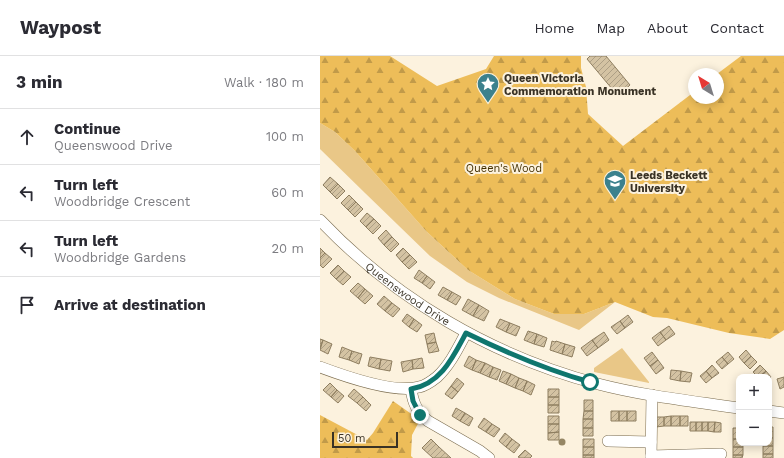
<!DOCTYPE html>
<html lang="en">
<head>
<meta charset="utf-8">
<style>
	body { margin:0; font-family:"Work Sans",sans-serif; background:#f7f7f7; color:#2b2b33 }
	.controls { position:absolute; right:12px; bottom:12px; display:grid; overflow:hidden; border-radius:8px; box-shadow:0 2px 10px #0003 }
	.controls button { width:36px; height:36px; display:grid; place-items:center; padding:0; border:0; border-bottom:1px solid #e1e1e2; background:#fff; color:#2b2b33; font:20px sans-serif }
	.compass { position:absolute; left:368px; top:12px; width:36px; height:36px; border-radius:50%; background:#fff; box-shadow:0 2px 10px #0003; rotate:322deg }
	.scale { position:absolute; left:12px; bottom:10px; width:66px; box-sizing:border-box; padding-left:4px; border:2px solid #393225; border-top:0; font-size:11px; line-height:14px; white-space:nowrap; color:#393225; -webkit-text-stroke:3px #fcf2de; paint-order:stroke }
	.stop { position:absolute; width:12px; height:12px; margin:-9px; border:3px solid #0f766e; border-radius:50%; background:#fff }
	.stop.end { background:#0f766e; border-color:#fff; box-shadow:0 1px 4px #0008 }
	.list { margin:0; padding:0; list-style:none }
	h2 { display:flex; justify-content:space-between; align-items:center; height:52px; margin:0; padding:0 16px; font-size:17px }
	h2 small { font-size:13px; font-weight:400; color:#7c7c81 }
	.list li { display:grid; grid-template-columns:26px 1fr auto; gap:12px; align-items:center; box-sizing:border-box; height:56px; padding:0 16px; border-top:1px solid #e1e1e2 }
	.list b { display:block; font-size:15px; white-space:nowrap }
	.list p { margin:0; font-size:13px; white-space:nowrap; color:#7c7c81 }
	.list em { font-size:13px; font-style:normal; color:#7c7c81 }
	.icon { flex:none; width:22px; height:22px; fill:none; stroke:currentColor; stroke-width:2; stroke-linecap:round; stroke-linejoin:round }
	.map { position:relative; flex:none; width:464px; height:402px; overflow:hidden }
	header { display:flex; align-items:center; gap:24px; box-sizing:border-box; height:56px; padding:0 20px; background:#fff; border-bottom:1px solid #e1e1e2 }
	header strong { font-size:19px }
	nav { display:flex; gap:22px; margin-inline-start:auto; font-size:14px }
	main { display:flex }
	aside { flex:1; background:#fff }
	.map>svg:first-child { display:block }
	.green { fill:#e9c787 }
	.forest { fill:url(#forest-firs) }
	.building { fill:url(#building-hatch); stroke:#8e7e60 }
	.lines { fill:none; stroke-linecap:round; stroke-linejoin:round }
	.minor-casing { stroke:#7a6b4d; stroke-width:12 }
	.minor { stroke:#fff; stroke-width:11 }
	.tree { fill:#958664 }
	.route { stroke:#0f766e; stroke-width:5 }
	.labels { text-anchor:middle; stroke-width:4; stroke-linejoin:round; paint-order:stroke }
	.poi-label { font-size:11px; font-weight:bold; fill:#393225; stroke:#fcf2de; text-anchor:start }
	.park-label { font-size:11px; fill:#412e01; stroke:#fcf2de }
	.street-label { font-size:11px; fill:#393225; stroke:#fcf2de }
</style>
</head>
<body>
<header>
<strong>Waypost</strong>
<nav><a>Home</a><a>Map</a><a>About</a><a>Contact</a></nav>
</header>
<main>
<aside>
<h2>3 min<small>Walk · 180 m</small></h2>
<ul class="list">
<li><svg class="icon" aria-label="ahead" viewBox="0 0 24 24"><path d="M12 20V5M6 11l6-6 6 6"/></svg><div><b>Continue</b><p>Queenswood Drive</p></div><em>100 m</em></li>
<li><svg class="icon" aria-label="left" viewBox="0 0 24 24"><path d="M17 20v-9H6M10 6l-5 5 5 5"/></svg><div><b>Turn left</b><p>Woodbridge Crescent</p></div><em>60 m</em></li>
<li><svg class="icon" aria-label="left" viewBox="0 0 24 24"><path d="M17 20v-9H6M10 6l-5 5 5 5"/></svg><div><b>Turn left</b><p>Woodbridge Gardens</p></div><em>20 m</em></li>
<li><svg class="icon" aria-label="arrive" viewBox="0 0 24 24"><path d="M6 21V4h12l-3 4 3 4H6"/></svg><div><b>Arrive at destination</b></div></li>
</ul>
</aside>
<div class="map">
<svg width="464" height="402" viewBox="0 0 464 402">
	<defs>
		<pattern id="forest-firs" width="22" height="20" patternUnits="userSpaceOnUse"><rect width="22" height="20" fill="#edbd59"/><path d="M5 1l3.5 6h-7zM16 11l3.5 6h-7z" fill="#c19a49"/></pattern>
		<pattern id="building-hatch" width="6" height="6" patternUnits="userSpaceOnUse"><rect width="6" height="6" fill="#d4c3a3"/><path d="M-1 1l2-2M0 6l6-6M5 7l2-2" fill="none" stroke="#ad9f85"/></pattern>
	</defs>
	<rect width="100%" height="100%" fill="#fcf2de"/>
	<path class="green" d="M0,67l15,9 20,19 71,80 42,39 47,29 39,15h30l31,-12 -36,28 -80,-32 -32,-16 -37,-26 -65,-63 -45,-44z
		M302,292l27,34v1l-55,-11v-4z"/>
	<path class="forest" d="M0,0h70l47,30 49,-17 8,-13h87v12l5,19 2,27 35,32 71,-54v6h24l-1,-24 24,-18h43v274l-14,9 -41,-6 -62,-15 -14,-1 -38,-15 -31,12h-30l-39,-15 -47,-29 -42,-39 -71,-80 -20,-19 -15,-9z
		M73,345l27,19 -8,15 -1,21 2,2h-93v-43l47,25 6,-7z"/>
	<path class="building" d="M270,0h16l24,29 -12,11 -31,-37z
		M10,121l8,7 -8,8 -7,-7z
		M18,128l7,7 -8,8 -7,-7z
		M29,139l7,7 -8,8 -7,-7z
		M36,146l7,7 -8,8 -7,-7z
		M47,157l7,6 -8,8 -6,-6z
		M54,163l7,7 -8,8 -7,-7z
		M66,174l6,7 -8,8 -6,-7z
		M72,181l7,7 -8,8 -7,-7z
		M0,192l5,5 -5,5z
		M83,192l7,7 -8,7 -6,-7z
		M5,197l7,6 -9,9 -3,-3v-7z
		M90,199l7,7 -8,7 -7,-7z
		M18,209l6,6 -8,8 -6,-6z
		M99,214l8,6 -5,7 -8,-5z
		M24,215l7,6 -8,8 -7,-6z
		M107,220l8,6 -5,7 -8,-6z
		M38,227l7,6 -7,9 -8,-7z
		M123,231l9,5 -5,8 -9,-5z
		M45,233l8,7 -8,8 -7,-6z
		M132,236l9,5 -5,8 -9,-5z
		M64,240l8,7 -7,8 -8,-7z
		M148,243l11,6 -6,11 -11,-6z
		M72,247l8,6 -7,8 -8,-6z
		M159,249l10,6 -5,10 -11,-5z
		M87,258l7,5 -5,8 -7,-6z
		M308,259l5,7 -8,6 -5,-7z
		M94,263l8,6 -5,7 -8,-5z
		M180,263l10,4 -4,9 -10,-5z
		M300,265l5,7 -8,6 -6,-7z
		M190,267l10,4 -4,9 -10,-4z
		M349,270l6,8 -9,6 -6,-8z
		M208,275l9,3 -3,10 -10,-4z
		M284,276l5,8 -11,8 -6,-8z
		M340,276l6,8 -8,6 -6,-8z
		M114,277l2,9 -9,2 -2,-9z
		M217,278l10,4 -3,9 -10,-3z
		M0,283l3,1 -3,8z
		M3,284l9,4 -4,10 -8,-4z
		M272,284l6,8 -11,8 -6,-8z
		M232,285l3,1 1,-1 9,3 -3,10 -12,-4z
		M116,286l3,9 -10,2 -2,-9z
		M245,288l10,3 -3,10 -10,-3z
		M22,291l10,4 -3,9 -10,-3z
		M426,294l5,6 -7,7 -5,-6z
		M32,295l10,3 -3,10 -10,-4z
		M332,296l6,8 -8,6 -6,-8z
		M408,296l6,7 -6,5 -6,-7z
		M149,300l7,4 -4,10 -8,-4z
		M431,300l6,6 -7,7 -6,-6z
		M50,301l11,2 -2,10 -11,-3z
		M402,301l6,7 -6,5 -6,-7z
		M102,302l2,10 -11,1 -1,-9z
		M61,303l11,2 -2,10 -11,-2z
		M92,304l1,9 -10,3 -2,-10z
		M156,304l9,3 -5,10 -8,-3z
		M338,304l6,8 -8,6 -6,-8z
		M165,307l8,4 -4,10 -9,-4z
		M392,309l7,8 -7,5 -6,-7z
		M440,309l6,6 -8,6 -5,-5z
		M173,311l8,3 -4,10 -8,-3z
		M351,314l10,1 -1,10 -10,-2z
		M183,315l8,3 -5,10 -7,-3z
		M361,315l11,2 -2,9 -10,-1z
		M386,315l6,7 -6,5 -6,-7z
		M446,315l5,6 -2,2v-2h-9z
		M191,318l8,4 -4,10 -9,-4z
		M464,321v10l-4,2 -3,-10z
		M137,322l7,6 -6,8 -7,-6z
		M199,322l8,3 -4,10 -8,-3z
		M207,325l8,4 -4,10 -8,-4z
		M10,327l7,7 -6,7 -8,-7z
		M131,330l7,6 -6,7 -7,-5z
		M34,333l9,8 -6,6 -9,-7z
		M228,333h11v8h-11z
		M17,334l7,6 -6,7 -7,-6z
		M43,341l8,8 -5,6 -9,-8z
		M228,341h11v8h-11z
		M264,344h9v11h-9z
		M228,349h11v8h-11z
		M136,352l9,5 -5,8 -8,-5z
		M264,355h9v8h-10z
		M291,355h8v10h-8z
		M299,355h8v10h-8z
		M307,355h9v10h-9z
		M145,357l8,5 -4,8 -9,-5z
		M228,360h11v8h-11z
		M351,360h9v10h-9z
		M351,360v10h-7v-9z
		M360,360h8v10h-8z
		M336,361h8v9l-8,1z
		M164,362l8,6 -6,8 -8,-5z
		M263,363h10v9h-10z
		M370,366h6v9h-6z
		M376,366h6v9h-6z
		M382,366h6v9h-6z
		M388,366h7l-1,10 -6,-1z
		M395,366l6,1v9h-7z
		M172,368l8,5 -6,8 -8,-5z
		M228,368h11v8l-11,1z
		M449,371h4v11h-4z
		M263,372h10v8h-10z
		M413,372h6v11h-6z
		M239,376v8h-11v-7z
		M185,377l7,6 -6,8 -7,-6z
		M449,382h4v8h-10v-3h6z
		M111,383l8,8 12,11h-18l-11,-10z
		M192,383l8,6 -6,8 -8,-6z
		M263,383h11v8h-11z
		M413,383h6v4h4v4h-10z
		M443,390h10v8h-10z
		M263,391h11v8h-11z
		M413,391h10v8h-10z
		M205,394l7,6 -2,2h-10l-2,-1z
		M443,398h10v4h-10z
		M263,399h11v3h-11z
		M413,399h10l-1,3h-9z"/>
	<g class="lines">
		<g class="minor-casing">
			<g id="minor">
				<path id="s1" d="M0,164c76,80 172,136 278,164 46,12 94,17 141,24"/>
				<path d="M0,311c24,9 74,27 99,20 6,-1 13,-6 18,-10 13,-12 21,-29 29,-44"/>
				<path d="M91,333c2,14 6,23 17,32l52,30 9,7"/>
				<path d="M449,355l15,2"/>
				<path d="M288,385l43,1"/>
				<path d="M331,400l70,-2"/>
				<path d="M331,402l1,-63"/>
			</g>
		</g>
		<use href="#minor" class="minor"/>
	</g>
	<circle class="tree" cx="242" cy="386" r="3.5"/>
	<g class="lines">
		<path class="route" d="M100,359l-7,-14 -2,-12c30,-5 42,-32 55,-56 41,20 81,37 124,49"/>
	</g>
	<defs>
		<g id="sight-pin" transform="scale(1.15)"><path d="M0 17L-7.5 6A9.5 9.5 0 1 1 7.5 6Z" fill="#3c818d" stroke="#fcf2de"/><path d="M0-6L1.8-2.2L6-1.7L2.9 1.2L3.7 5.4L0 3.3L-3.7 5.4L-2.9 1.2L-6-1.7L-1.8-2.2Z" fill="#fff"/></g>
		<g id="university-pin" transform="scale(1.15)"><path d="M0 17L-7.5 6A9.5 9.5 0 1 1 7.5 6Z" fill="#3c818d" stroke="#fcf2de"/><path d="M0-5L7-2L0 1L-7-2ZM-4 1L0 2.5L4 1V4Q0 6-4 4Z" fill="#fff"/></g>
	</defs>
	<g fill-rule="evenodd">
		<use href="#sight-pin" x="168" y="28"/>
		<use href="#university-pin" x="295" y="125"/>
	</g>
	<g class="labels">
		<g class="poi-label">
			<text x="184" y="26">Queen Victoria<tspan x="184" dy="13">Commemoration Monument</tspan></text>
			<text x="310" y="123">Leeds Beckett<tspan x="310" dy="13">University</tspan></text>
		</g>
		<g class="park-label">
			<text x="184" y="116">Queen's Wood</text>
		</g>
		<g class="street-label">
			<text dy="4" stroke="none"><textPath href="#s1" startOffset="115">Queenswood Drive</textPath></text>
		</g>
	</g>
</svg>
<div class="controls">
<button>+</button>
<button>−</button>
</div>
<svg class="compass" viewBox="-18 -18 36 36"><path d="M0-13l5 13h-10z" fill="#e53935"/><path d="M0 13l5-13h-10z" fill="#7c7c81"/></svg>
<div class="scale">50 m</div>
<div class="stop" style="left:270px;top:326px"></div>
<div class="stop end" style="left:100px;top:359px"></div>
</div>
</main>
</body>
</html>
